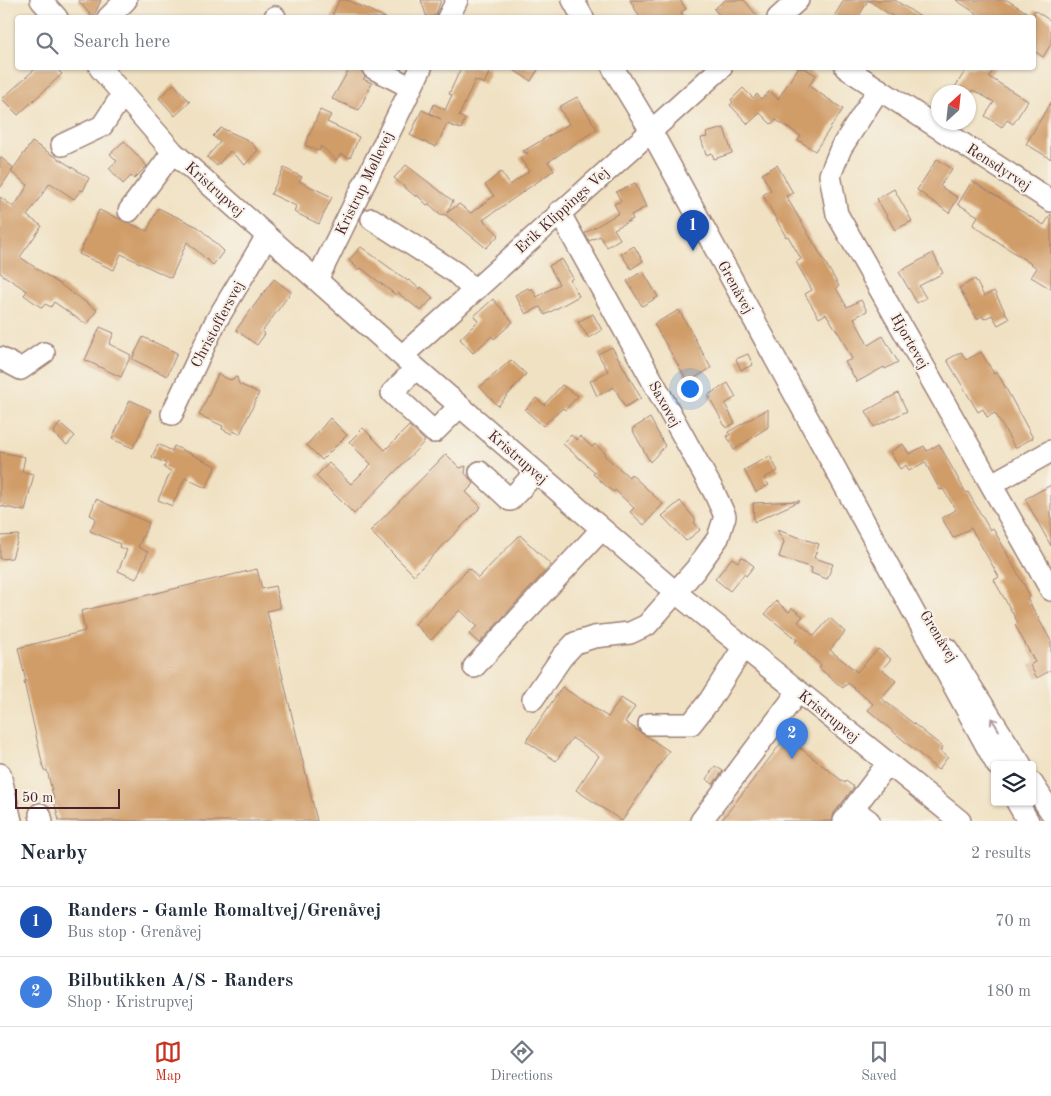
<!DOCTYPE html>
<html lang="en">
<head>
<meta charset="utf-8">
<style>
	body { margin:0; font-family:"Old Standard TT",serif; background:#f6f6f7; color:#1f2937 }
	.controls { position:absolute; right:15px; bottom:15px; display:grid; overflow:hidden; border-radius:5px; box-shadow:0 1px 4px #0004 }
	.controls button { width:45px; height:45px; display:grid; place-items:center; padding:0; border:0; border-bottom:1px solid #e0e1e3; background:#fff; color:#1f2937; font:25px sans-serif }
	.compass { position:absolute; left:931px; top:85px; width:45px; height:45px; border-radius:50%; background:#fff; box-shadow:0 1px 4px #0004; rotate:27deg }
	.scale { position:absolute; left:15px; bottom:12px; width:105px; box-sizing:border-box; padding-left:5px; border:2px solid #4a1f2b; border-top:0; font-size:14px; line-height:18px; white-space:nowrap; color:#4a1f2b; -webkit-text-stroke:4px #f7f3e8; paint-order:stroke }
	.you { position:absolute; left:689px; top:388px; width:18px; height:18px; margin:-12px; border:4px solid #fff; border-radius:50%; background:#1a73e8; box-shadow:0 0 0 8px #1a73e833 }
	.badge { display:grid; place-items:center; width:32px; height:32px; border-radius:50%; background:#c8321e; color:#fff; font-size:16px; font-weight:700 }
	.pin { position:absolute; translate:-50% -41px; filter:drop-shadow(0 1px 2px #0008) }
	.pin::after { content:''; position:absolute; top:26px; width:18px; height:15px; background:inherit; clip-path:polygon(0 0,100% 0,50% 100%) }
	.list { margin:0; padding:0; list-style:none }
	h2 { display:flex; justify-content:space-between; align-items:center; height:65px; margin:0; padding:0 20px; font-size:21px }
	h2 small { font-size:16px; font-weight:400; color:#747a83 }
	.list li { display:grid; grid-template-columns:32px 1fr auto; gap:15px; align-items:center; box-sizing:border-box; height:70px; padding:0 20px; border-top:1px solid #e0e1e3 }
	.list b { display:block; font-size:19px; white-space:nowrap }
	.list p { margin:0; font-size:16px; white-space:nowrap; color:#747a83 }
	.list em { font-size:16px; font-style:normal; color:#747a83 }
	.icon { flex:none; width:28px; height:28px; fill:none; stroke:currentColor; stroke-width:2; stroke-linecap:round; stroke-linejoin:round }
	.map { position:relative; flex:none; width:1051px; height:821px; overflow:hidden }
	.search { position:absolute; background:#fff; box-shadow:0 1px 4px #0004; left:15px; right:15px; top:15px; height:55px; display:flex; align-items:center; gap:12px; box-sizing:border-box; padding:0 18px; border-radius:5px; color:#747a83; font-size:19px }
	.sheet { height:205px; background:#fff }
	nav { display:flex; justify-content:space-around; align-items:center; box-sizing:border-box; height:70px; border-top:1px solid #e0e1e3; background:#fff; font-size:14px; color:#747a83 }
	nav a { display:grid; justify-items:center; gap:2px }
	nav .on { color:#c8321e }
	.map>svg:first-child { display:block }
	.building { fill:#d09c68 }
	.lines { fill:none; stroke-linecap:round; stroke-linejoin:round }
	.minor-casing { stroke:#9d8076; stroke-width:24 }
	.minor { stroke:#fff; stroke-width:21 }
	.oneway { stroke:#ae9aa0 }
	.labels { text-anchor:middle; stroke-width:4; stroke-linejoin:round; paint-order:stroke }
	.street-label { font-size:15px; fill:#4a1f2b; stroke:#f7f3e8 }
</style>
</head>
<body>
<div class="map">
<svg width="1051" height="821" viewBox="0 0 1051 821">
	<rect width="100%" height="100%" fill="#f7f3e8"/>
	<filter id="ink" filterUnits="userSpaceOnUse"><feTurbulence type="fractalNoise" baseFrequency=".02" numOctaves="2"/><feDisplacementMap in="SourceGraphic" scale="10" xChannelSelector="R" yChannelSelector="G"/><feConvolveMatrix kernelMatrix="1 2 1 2 8 2 1 2 1" color-interpolation-filters="sRGB"/></filter>
	<filter id="wash" filterUnits="userSpaceOnUse"><feTurbulence type="fractalNoise" baseFrequency=".0096" numOctaves="4" result="noise"/><feDisplacementMap in="SourceGraphic" scale="20" xChannelSelector="R" yChannelSelector="G"/><feGaussianBlur stdDeviation="1.12" result="paint"/><feColorMatrix in="noise" values="0 0 0 0 0 0 0 0 0 0 0 0 0 0 0 0 0 1.4 0 .05"/><feComposite in="paint" operator="in"/></filter>
	<g filter="url(#wash)">
		<rect width="100%" height="100%" fill="#f0e1c2"/>
		<g id="blocks">
			<path class="building" d="M78,0h23l-8,18z
				M339,0h8l39,18h-55z
				M421,0h20l-5,15 -9,3z
				M630,0h50l6,9 -5,3 3,6h-44z
				M725,0h19l15,18h-37l-8,-9z
				M844,0h51l27,18h-27l-27,-18 -10,18h-25z
				M956,0h51l27,17v-7l17,11v23l-8,13 -9,-6v-33h-51z
				M36,68h20l6,6 -44,41 -16,-16z
				M350,68l11,1 4,8 -2,2 9,4 -13,27 -27,-11z
				M461,68h28l-2,4 2,1 -5,11 -9,-4 -16,36 6,3 -4,10 -14,-5 -11,23 -26,-12 12,-25 19,9 -11,-6 4,-9 11,6 7,-15 -3,-1z
				M510,68h29l-8,13z
				M798,68h6l12,7 -7,11 34,23 -28,42 -17,-11 3,-4 -25,-16 -5,4 -11,-11 -12,11 -18,-19 3,-3 -2,-2 12,-12 10,10 4,-4 4,5 9,-8 8,8z
				M967,68h28l-6,9 39,24 -15,23 -6,-4 -5,7 -17,-11 9,-14 -21,-12 -1,2h-20z
				M174,84l16,18 -15,14 -16,-18z
				M577,97l20,32 -49,33 6,8 -71,50 16,15 -13,13 -40,-33 -6,-1 -11,-10 -2,1 -10,-10 -1,2 -22,-19 12,-13 47,36 -6,12 12,-9 12,9 23,-17 -9,-11 16,-13 9,13 19,-14 -9,-13 8,-5 -6,-1 47,-28 -10,-17z
				M1051,102v57l-25,-15z
				M320,110l11,5 -4,7 32,15 -9,21 -9,-4 -5,6 -15,-14 -2,5 -14,-6z
				M221,128l27,12 10,10 -13,15 -15,-14 -13,15 -10,-9 13,-15 -7,-6z
				M724,128l8,25 -18,6 -2,-6 -6,2 -5,-17 6,-1 -1,-4z
				M124,141l23,25 -13,13 -3,-3 -8,8 -14,-16 8,-7 -7,-7z
				M32,142l57,36 -6,13 -2,-1 -7,9 -24,-16 -23,33 15,10 -22,31 77,53 -10,15 -33,-23 -3,5 -6,-3 -3,4 -18,-13 3,-4 -27,-18v-76l14,10 14,-22 -17,-13z
				M0,157l14,11 -14,20z
				M937,159l15,10 -12,17 18,12 -9,15 -32,-23z
				M777,165l16,28 -7,3 53,90 -3,2 11,19 14,-7 6,11 -13,7 14,27 15,-9 15,26 -13,7 -1,-2 -27,15 -12,-20 7,-3 -11,-22 -15,-23 -7,4 -14,-24 7,-4 -16,-28 5,-3 -13,-23 -2,1 -23,-42 8,-5 -9,-16z
				M284,168l18,9 -3,4 33,16 -13,27 -25,-12 2,-6 -25,-12z
				M972,181l72,44 7,-11v75l-20,-12 6,-9 -64,-43 5,-9 -20,-12z
				M635,183l11,24 -15,8 2,4 -19,10 6,10 -13,8 -7,-11 -11,5 -4,-8 34,-20 -5,-9 7,-3 -5,-9z
				M894,189l18,32 -17,9 -18,-31z
				M158,208l40,19 26,24 -11,14 -26,-23 -16,36 -50,-24 -7,16 -35,-16 20,-44 48,21z
				M634,246l9,15 -12,8 -10,-15z
				M361,247l47,34 1,-1 11,9 1,-2 12,11 -12,13 -23,-18 -2,2 -35,-27 -2,2 -10,-10z
				M933,253l10,20 -24,13 7,12 -9,5 -18,-31z
				M562,259l11,19 -3,2 9,16 -34,19 -5,-8 -14,7 -11,-19 13,-7 2,2 2,-2 5,9 22,-13 -10,-18z
				M643,271l15,26 -16,9 -15,-25z
				M274,279l17,13 -29,40 3,2 -8,11 -21,-15z
				M975,279l9,17 10,-5 15,28 -11,6 -6,-10 -8,4 -2,-3 -5,3 -18,-31z
				M493,299l20,23 -19,17 -2,-3 -19,17 -13,-14 18,-18 -4,-5z
				M679,310l32,58 -23,14 -34,-58z
				M593,314l9,16 -13,8 -11,-16z
				M100,327l14,6 -5,11 22,11 -10,22 -36,-17z
				M143,337l34,16 -10,23 -35,-17z
				M612,347l29,51 -16,9 -11,-20 -17,9 -7,-15 18,-10 -10,-17z
				M961,352l5,8 15,-8 13,22 3,-2 36,66 -18,10 -20,-35 -8,4 -4,-8 -5,3 -31,-52z
				M748,354l5,11 -12,5 -5,-11z
				M511,360l15,14 -28,32 -18,-19z
				M218,374l12,6 7,-3 2,7 20,9 -19,41 -7,-3 -1,3 -10,-5 1,-3 -24,-11z
				M728,383l8,14 -11,7 10,19 -9,5 -18,-33z
				M562,385l16,11 -13,14 -2,-2 -20,18 -18,-16 11,-12 8,7z
				M898,393l9,18 -33,16 -8,-16z
				M130,400l21,10 -18,38 -21,-9z
				M768,409v18l-34,23 -7,-14 3,-1 -2,-3z
				M330,418l17,17 -25,25 -15,-15z
				M650,418l15,28 -15,16 -18,-33z
				M60,423l15,13 -8,9 -14,-12z
				M409,426l16,15 -71,73 -38,-38 13,-13 22,21 20,-20 -22,-22 14,-14 22,22z
				M571,435l6,5 3,-4 12,11 3,-3 10,9 -1,2 25,22 2,-3 32,30 -19,21 -14,-13 4,-4 -19,-18 -2,2 -20,-18 2,-2 -32,-28z
				M158,444l14,7 2,-5 42,20 -10,22 -21,-10 -13,28 -14,-6 13,-29 -7,-3 2,-5 -14,-6z
				M903,444l6,10 15,-8 3,5 12,-7 27,49 2,-1 22,38 3,-2 37,68 -3,2 24,43v29l-14,8 -7,-13 5,-3 -20,-37 3,-2 -24,-43 5,-3 -28,-49 -18,10 -11,-20 14,-8 -13,-21 -3,1 -15,-28 -16,9 -3,-6 -6,4 -10,-17z
				M0,452l25,5 -3,15 12,2 -9,37 -25,-5z
				M446,454l14,14 6,-2 -1,7 9,11 -8,8 15,15 -67,68 -44,-44z
				M770,456l8,15 -14,7 5,7 -13,7 -12,-22z
				M1051,485v61l-26,-47z
				M96,499l53,24 -11,24 10,5 -12,27 -18,-8 9,-21 -8,-3 1,-3 -30,-13 6,-13 -6,-3z
				M680,501l16,19 -2,2 6,8 -14,11 -24,-25z
				M800,501l-46,21 -1,-19z
				M777,530l42,14 -5,14 19,6 -6,15 -16,-6 1,-5 -33,-11 5,-15z
				M19,535l-7,23 -12,1v-23z
				M520,535l31,30 -72,78 -10,-9 8,-8 -17,-16 -29,30 -16,-16 54,-56 9,10z
				M742,557l12,9 -8,10 -2,-2 -14,17 -15,-12 17,-21 6,4z
				M257,569l5,20 13,-3 5,22 -13,3 50,210h-258l-12,-51 -3,1 -20,-89h2l-8,-34 67,-17 -4,-20z
				M776,601l13,11 3,-4 11,8 -5,6 16,14 16,-18 15,14 -15,18 27,22 21,-23 13,10 -9,10 14,12 -15,17 62,49 -3,4 8,6 -10,13 -70,-60 5,-6 -25,-21 -5,5 -24,-20 2,-3 -26,-23 2,-2 -32,-26z
				M562,687l46,30 13,-19 14,9 -10,15 44,29 -47,70 -46,-31 23,-34 -27,-18 -16,23 -30,-20z
				M786,737l59,46 1,-2 8,6 -20,26 -2,8h-111z
				M715,766l8,5 -10,13 -7,-5z"/>
		</g>
	</g>
	<g filter="url(#ink)">
		<use href="#blocks" fill-opacity="0" stroke="#9d8076" stroke-width="1"/>
		<g class="lines">
			<g class="minor-casing">
				<path id="minor" d="M41,0l16,18
					M573,0l10,18
					M275,17v1
					M108,18l18,-18
					M448,18l9,-18
					M778,18l20,-18
					M100,68l73,84 229,204 273,236 285,229
					M373,68l37,19
					M613,68l37,61 347,636
					M846,68l205,133
					M879,89l-38,59 -11,27 7,39 214,376
					M62,145l40,-19 21,-32
					M129,211l44,-59
					M372,219l84,54 18,17
					M317,280l104,-212
					M402,356l319,-288
					M0,358l21,11 23,-16
					M416,368l-24,25 42,39 26,-26
					M172,414l43,-91 52,-87
					M480,472l30,28 26,-28
					M992,484l59,-33
					M947,649l74,116
					M474,667l128,-138
					M533,699l29,-42 13,-14 19,-6 36,-4 17,-8 49,-56 22,-31 7,-22 -11,-24 -155,-280
					M649,724h42l19,-24 33,-52
					M0,774l11,47
					M1032,783l19,29
					M1017,802l11,19
					M853,809l16,12
					M40,814l2,7
					M701,821l97,-129
					M844,821l44,-58"/>
			</g>
			<use href="#minor" class="minor"/>
		</g>
		<defs><path id="oneway-shaft" d="M-6 0H5M1.5-3L5.5 0L1.5 3" fill="none" stroke-width="1.6" stroke-linecap="round" stroke-linejoin="round" transform="scale(1.25)"/></defs>
		<use class="oneway" href="#oneway-shaft" transform="translate(995 724) rotate(-122)"/>
	</g>
	<g class="labels">
		<g class="street-label">
			<text transform="translate(999 167) rotate(33)" y="5">Rensdyrvej</text>
			<text transform="translate(364 183) rotate(-64)" y="5">Kristrup Møllevej</text>
			<text transform="translate(215 189) rotate(42)" y="5">Kristrupvej</text>
			<text transform="translate(562 210) rotate(-42)" y="5">Erik Klippings Vej</text>
			<text transform="translate(736 287) rotate(61)" y="5">Grenåvej</text>
			<text transform="translate(217 324) rotate(-62)" y="5">Christoffersvej</text>
			<text transform="translate(910 341) rotate(60)" y="5">Hjortevej</text>
			<text transform="translate(665 404) rotate(61)" y="5">Saxovej</text>
			<text transform="translate(518 457) rotate(41)" y="5">Kristrupvej</text>
			<text transform="translate(939 636) rotate(58)" y="5">Grenåvej</text>
			<text transform="translate(829 716) rotate(39)" y="5">Kristrupvej</text>
		</g>
	</g>
</svg>
<div class="controls">
<button><svg class="icon" aria-label="layers" viewBox="0 0 24 24"><path d="M12 4l9 5-9 5-9-5zM3 14l9 5 9-5"/></svg></button>
</div>
<svg class="compass" viewBox="-18 -18 36 36"><path d="M0-13l5 13h-10z" fill="#e53935"/><path d="M0 13l5-13h-10z" fill="#747a83"/></svg>
<div class="scale">50 m</div>
<div class="you"></div>
<div class="pin badge" style="left:693px;top:251px;background:#1a4fb4">1</div>
<div class="pin badge" style="left:792px;top:759px;background:#3f7fe0">2</div>
<div class="search"><svg class="icon" aria-label="search" viewBox="0 0 24 24"><circle cx="10" cy="10" r="6"/><path d="M15 15l6 6"/></svg>Search here</div>
</div>
<section class="sheet">
<h2>Nearby<small>2 results</small></h2>
<ul class="list">
<li><span class="badge" style="background:#1a4fb4">1</span><div><b>Randers - Gamle Romaltvej/Grenåvej</b><p>Bus stop · Grenåvej</p></div><em>70 m</em></li>
<li><span class="badge" style="background:#3f7fe0">2</span><div><b>Bilbutikken A/S - Randers</b><p>Shop · Kristrupvej</p></div><em>180 m</em></li>
</ul>
</section>
<nav>
<a class="on"><svg class="icon" aria-label="map" viewBox="0 0 24 24"><path d="M3 6l6-2 6 2 6-2v14l-6 2-6-2-6 2zM9 4v14M15 6v14"/></svg>Map</a>
<a><svg class="icon" aria-label="directions" viewBox="0 0 24 24"><path d="M12 3l9 9-9 9-9-9zM9 14v-3h6M13 9l2 2-2 2"/></svg>Directions</a>
<a><svg class="icon" aria-label="saved" viewBox="0 0 24 24"><path d="M7 4h10v16l-5-4-5 4z"/></svg>Saved</a>
</nav>
</body>
</html>
